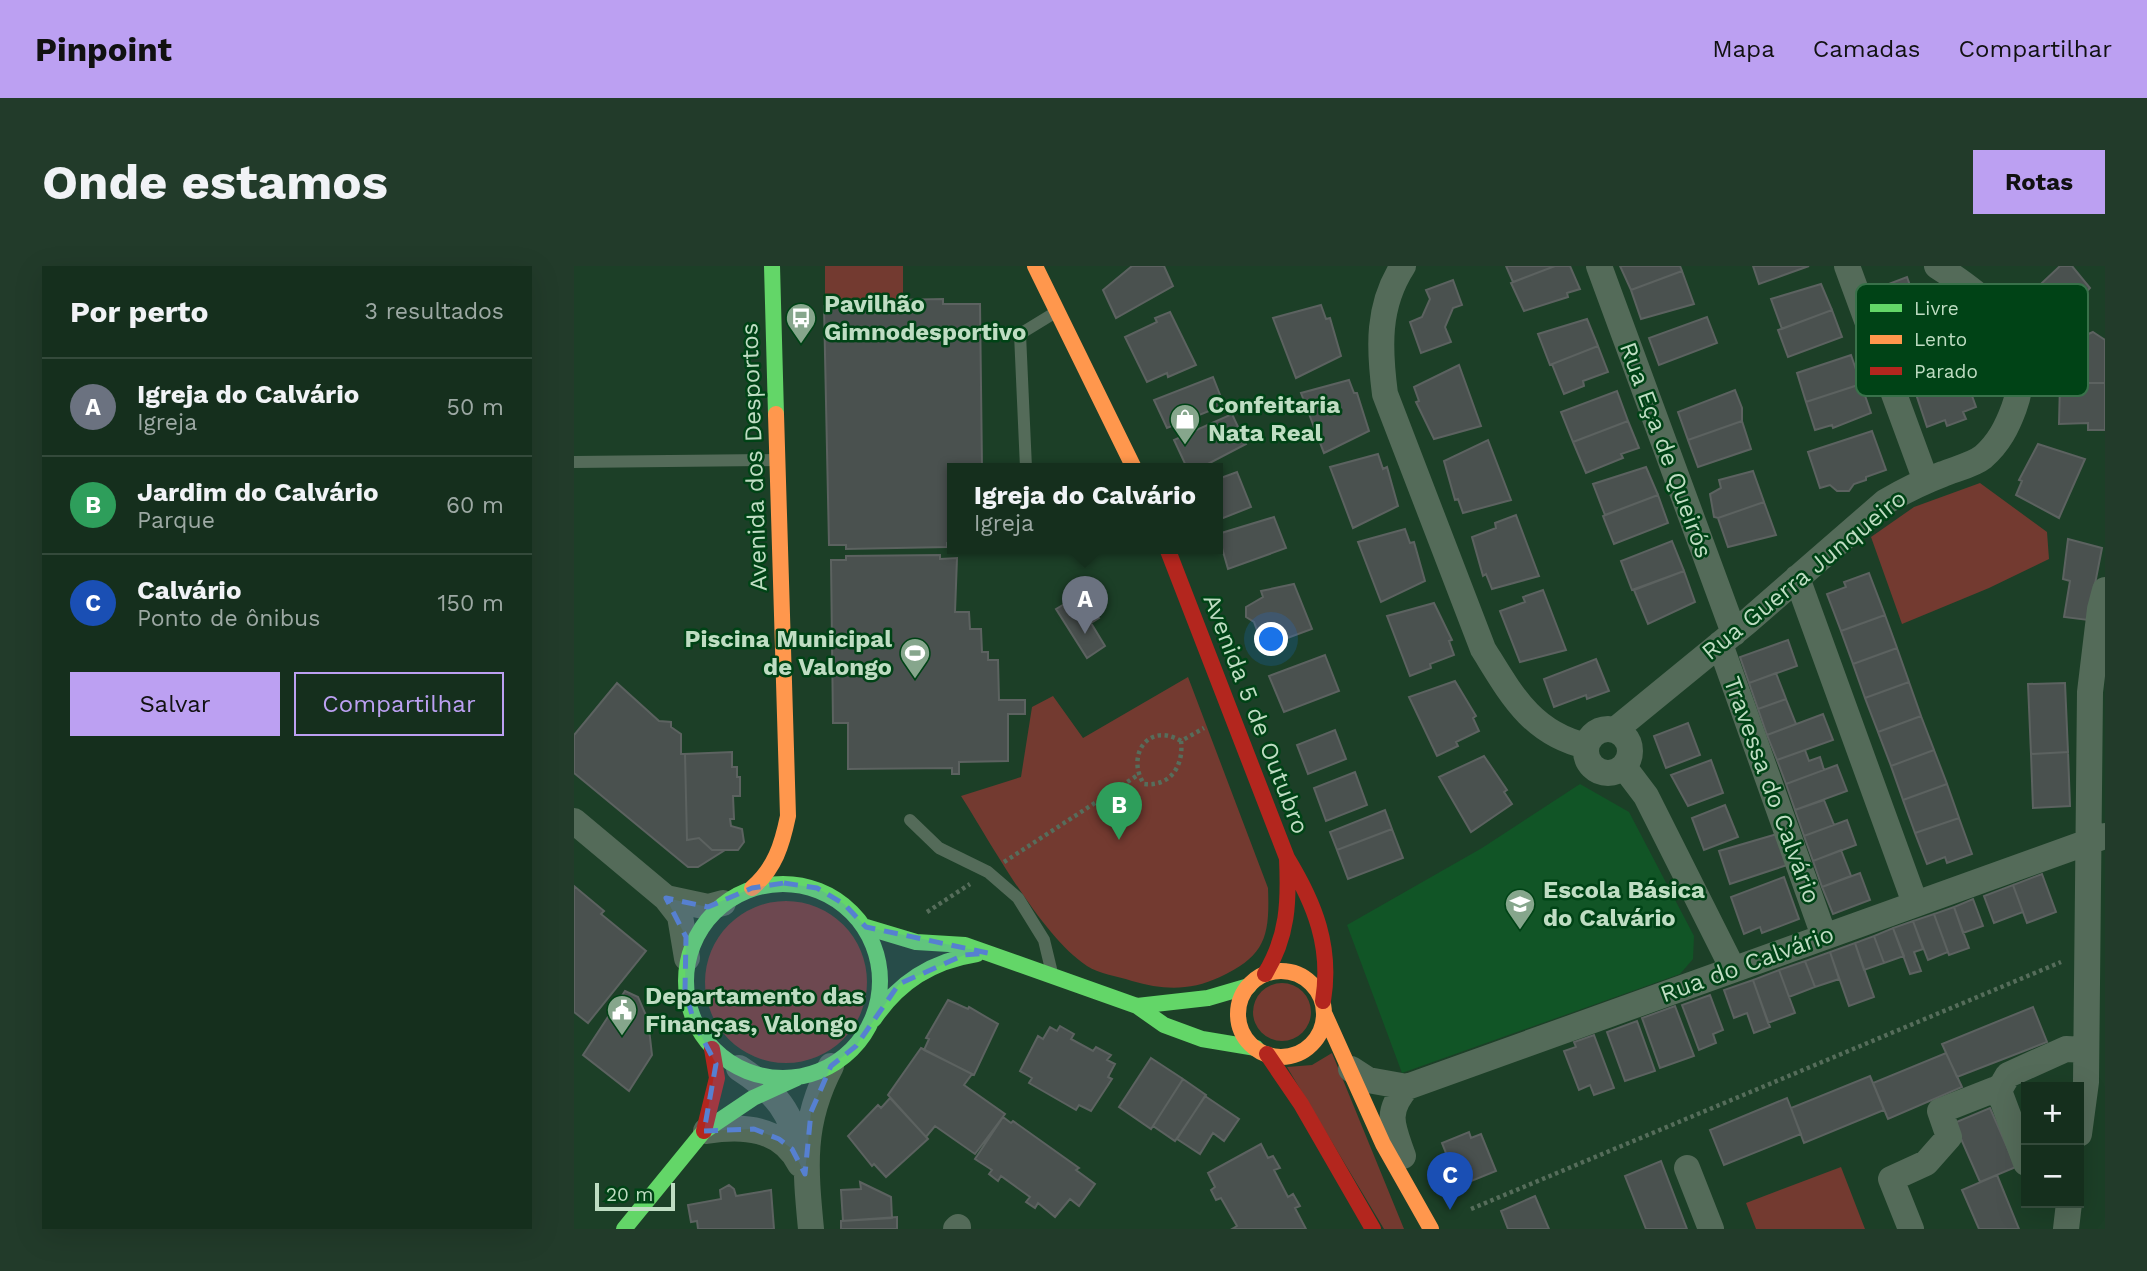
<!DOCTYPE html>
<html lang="pt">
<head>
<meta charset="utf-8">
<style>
	body { margin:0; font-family:"Work Sans",sans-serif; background:#223b2a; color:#f1f3f6 }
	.controls { position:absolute; right:21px; bottom:21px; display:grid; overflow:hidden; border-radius:0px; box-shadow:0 7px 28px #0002 }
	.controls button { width:63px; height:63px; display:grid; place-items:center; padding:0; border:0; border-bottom:2px solid #344a3b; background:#152f1d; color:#f1f3f6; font:35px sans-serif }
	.scale { position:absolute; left:21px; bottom:18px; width:80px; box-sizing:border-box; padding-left:7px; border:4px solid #bfddc3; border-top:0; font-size:19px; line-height:24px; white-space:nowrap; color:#bfddc3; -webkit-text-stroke:5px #004316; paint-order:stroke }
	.you { position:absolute; left:698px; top:374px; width:24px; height:24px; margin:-18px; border:5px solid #fff; border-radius:50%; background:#1a73e8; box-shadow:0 0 0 10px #1a73e833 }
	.badge { display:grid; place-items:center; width:46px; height:46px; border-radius:50%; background:#bca0f2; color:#fff; font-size:23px; font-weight:700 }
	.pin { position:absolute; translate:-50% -58px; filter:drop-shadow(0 2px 4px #0008) }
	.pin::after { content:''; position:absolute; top:37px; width:24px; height:21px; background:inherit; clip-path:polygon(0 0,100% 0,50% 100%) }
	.popup { position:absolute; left:373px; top:197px; width:276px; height:91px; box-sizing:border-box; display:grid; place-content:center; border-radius:0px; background:#152f1d; filter:drop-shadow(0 2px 5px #0005); font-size:23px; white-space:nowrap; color:#9da9a4 }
	.popup b { font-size:26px; color:#f1f3f6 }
	.popup::after { content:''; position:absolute; left:50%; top:100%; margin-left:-14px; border:14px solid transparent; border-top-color:#152f1d }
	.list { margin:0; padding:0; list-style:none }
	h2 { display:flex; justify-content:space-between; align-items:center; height:91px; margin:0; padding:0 28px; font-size:30px }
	h2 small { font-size:23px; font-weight:400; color:#9da9a4 }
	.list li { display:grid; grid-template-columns:46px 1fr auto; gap:21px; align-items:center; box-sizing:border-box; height:98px; padding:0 28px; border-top:2px solid #344a3b }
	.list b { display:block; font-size:26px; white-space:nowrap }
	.list p { margin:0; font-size:23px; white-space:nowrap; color:#9da9a4 }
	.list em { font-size:23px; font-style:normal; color:#9da9a4 }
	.actions { display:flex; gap:14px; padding:21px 28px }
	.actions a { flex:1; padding:16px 0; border:2px solid #bca0f2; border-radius:0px; text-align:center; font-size:24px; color:#bca0f2 }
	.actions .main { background:#bca0f2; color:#111 }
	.map { position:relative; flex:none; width:1531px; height:963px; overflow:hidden; border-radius:0px }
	header { display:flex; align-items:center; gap:42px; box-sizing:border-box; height:98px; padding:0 35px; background:#bca0f2; color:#111 }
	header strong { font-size:33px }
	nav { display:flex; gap:38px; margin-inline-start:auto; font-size:24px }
	.intro { display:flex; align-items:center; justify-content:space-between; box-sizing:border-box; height:168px; padding:0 42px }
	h1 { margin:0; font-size:49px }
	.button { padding:18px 32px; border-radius:0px; background:#bca0f2; color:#111; font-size:24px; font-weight:700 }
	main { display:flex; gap:42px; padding:0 42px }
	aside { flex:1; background:#152f1d; border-radius:0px; box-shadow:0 7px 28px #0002 }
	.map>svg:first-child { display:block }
	.built { fill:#115526 }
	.green { fill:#733a30 }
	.building { fill:#4a514f; stroke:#5c6260; stroke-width:2 }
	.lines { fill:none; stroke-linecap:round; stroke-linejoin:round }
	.path { stroke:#566d5b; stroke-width:4.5; stroke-dasharray:3.5 3.5; stroke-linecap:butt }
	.lane { stroke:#546b59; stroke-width:12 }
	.street { stroke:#546b59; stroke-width:26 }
	.fast { stroke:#63d668; stroke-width:16 }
	.slow { stroke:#ff974d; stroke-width:16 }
	.jam { stroke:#b3261e; stroke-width:16 }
	.marked { fill:#5680d1; fill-opacity:0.2; stroke:#5680d1; stroke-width:5; stroke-dasharray:14 9; stroke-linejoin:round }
	.labels { text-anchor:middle; stroke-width:5; stroke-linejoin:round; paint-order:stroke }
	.poi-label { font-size:24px; font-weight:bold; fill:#bfddc3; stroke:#004316; text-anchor:start }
	.street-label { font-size:24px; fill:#bfddc3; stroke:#004316 }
	.key { fill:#004316; stroke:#39714a; stroke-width:2 }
	.key-label { font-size:19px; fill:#bfddc3 }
</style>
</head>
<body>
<header>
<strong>Pinpoint</strong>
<nav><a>Mapa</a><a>Camadas</a><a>Compartilhar</a></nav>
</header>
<div class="intro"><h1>Onde estamos</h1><a class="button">Rotas</a></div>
<main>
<aside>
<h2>Por perto<small>3 resultados</small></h2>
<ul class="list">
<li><span class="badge" style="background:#6b7280">A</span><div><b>Igreja do Calvário</b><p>Igreja</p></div><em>50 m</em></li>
<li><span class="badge" style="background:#2e9e5b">B</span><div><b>Jardim do Calvário</b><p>Parque</p></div><em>60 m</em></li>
<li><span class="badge" style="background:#1a4fb4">C</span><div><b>Calvário</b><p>Ponto de ônibus</p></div><em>150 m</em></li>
</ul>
<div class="actions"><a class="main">Salvar</a><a>Compartilhar</a></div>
</aside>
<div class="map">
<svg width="1531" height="963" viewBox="0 0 1531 963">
	<rect width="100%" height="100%" fill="#1c3f27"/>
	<path class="built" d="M1006,518l49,28 65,124 -1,23 -13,15 -278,99 -55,-148 135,-77z"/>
	<path class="green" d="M251,0h78v33l-78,1z
		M1406,217l67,49 2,27 -60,29 -87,36 -31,-87 43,-30z
		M614,411l80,211c2,49 -3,68 -48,89 -30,14 -57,13 -88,4 -14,-5 -33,-7 -45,-15 -46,-30 -96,-123 -126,-170l60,-19 11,-70 21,-11 30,42z
		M131 716a81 81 0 1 1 162 0a81 81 0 1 1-162 0Z
		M679 746a29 29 0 1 1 58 0a29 29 0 1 1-58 0Z
		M758,787l72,176h-20l-97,-162 25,-2z
		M1267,901l24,62h-109l-10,-26z"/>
	<path class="building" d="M558,0h32l9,20 -57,32 -13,-28z
		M932,0h49l-42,16z
		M981,0h15l10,23 -13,4 1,4 -44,14 -13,-28z
		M1046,0h60l2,5 -51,19z
		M1179,0h56l-50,18z
		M1486,0h12l18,22 -39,42 -28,-29z
		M1108,5l12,33 -53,15 -10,-29z
		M1333,11l5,14 10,-3 2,5 6,-2 3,10 10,-3 9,23 -55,20 -19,-53z
		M879,14l9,25 -9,3 -8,19 6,15 -30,11 -11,-31 12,-5 8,-18 -4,-9z
		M1247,18l11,26 -50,19 -11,-30z
		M369,33v5h37l2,164h-30v75h-5v4l-101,2v-4h-17l-5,-239h17v-5z
		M747,39l5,14 4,-1 11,38 -45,22 -23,-60z
		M1258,44l10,27 -54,20 -10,-27z
		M596,46l26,53 -28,12 -1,-4 -20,9 -22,-45 32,-15 -2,-4z
		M1133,51l10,26 -58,22 -10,-27z
		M1013,53l11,27 -48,19 -12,-31z
		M1519,66l12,8v43h-45l-2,-35h27l1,-13z
		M1024,80l10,26 -25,9 1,5 -20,8 -12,-30z
		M1277,89l10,29 -55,18 -9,-29z
		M885,99l22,61 -47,13 -18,-37 3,-1 -5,-14z
		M1391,110l11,31 -13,5 3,7 -19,7 -2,-6 -18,7 -11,-33z
		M639,111l11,28 -57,23 -13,-28z
		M775,114l5,13h3l12,38 -45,22 -23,-60z
		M1486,117h45v47h-17v-7l-29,1z
		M1287,118l10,29 -38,15 -1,-3 -17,5 -9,-28z
		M1161,124l7,18v13l-54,19 -10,-28z
		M1043,125l11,30 -55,21 -12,-30z
		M658,148l14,30 -42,22 -17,2 -13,-28z
		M1054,155l11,27 -18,6 2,4 -37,15 -13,-31z
		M1168,155l9,28 -53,18 -10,-27z
		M1298,165l14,39 -20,7v3l-12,4 -5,7h-12l-7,-6 -10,3 -12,-36z
		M914,174l23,60 -48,13 -5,-14 -3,1 -11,-39z
		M1464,178l47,15 -26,59 -43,-23 6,-14 -3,-1z
		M804,188l5,15 4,-2 11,39 -45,22 -23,-61z
		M1072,201l12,28 -53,20 -12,-31z
		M1179,205l11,31 -46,16 -4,-1 -4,-23 11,-6 -2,-8z
		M663,206l14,35 -33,13v-41z
		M1084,229l10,28 -54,21 -11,-28z
		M1190,236l12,33 -48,12 -10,-29z
		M942,249l23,61 -47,13 -6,-15 -3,2 -11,-39 24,-9 -1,-5z
		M700,251l12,31 -58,21 -10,-35z
		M831,263l5,14 4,-1 11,39 -44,21 -23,-60z
		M1494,273l34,9 -14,72 -24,-3 6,-36 -7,-2z
		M1098,275l12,30 -52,19 -11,-29z
		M366,289v4l17,-1 -2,54h14l1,17h11l1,23h6v8h10l1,40h26v14h-17v47l-49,1v12h-7v-6l-104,1v-46h-15l-2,-163h15v-4z
		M1110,305l11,31 -47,22 -14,-34z
		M1295,307l16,42 -44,16 -14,-37 19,-7 -2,-5z
		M720,318l18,45 -49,18 -9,-25 -8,-5v-10l17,-10 -2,-6z
		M969,324l23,60 -46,12 -20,-51 25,-9 -2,-5z
		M509,327l16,25 -8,5 14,23 -18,12 -31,-49z
		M860,337l18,37 -3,1 5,14 -24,9 1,4 -21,8 -23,-60z
		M1311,349l12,33 -44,16 -12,-33z
		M1214,374l9,26 -48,17 -9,-26z
		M1323,382l12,34 -44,16 -12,-34z
		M751,389l14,36 -55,21 -15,-36z
		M1022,393l13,32 -22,8 -1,-4 -32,12 -10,-28z
		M1202,407l10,26 -28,10 -9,-26z
		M881,415l21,35 -3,2 6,13 -23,11 2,4 -21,10 -28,-59z
		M1335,416l12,34 -43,16 -13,-34z
		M43,417l42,38 12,1v5l10,7v20h4l2,86 12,-2 13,12h13l-27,17h-10l-114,-94v-38z
		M1491,417l3,69 -37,2 -3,-70z
		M1212,433l10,25 -29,11 -9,-26z
		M1249,448l10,26 -56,20 -10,-25z
		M1347,450l13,34 -43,16 -13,-34z
		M1114,457l12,32 -34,13 -12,-32z
		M761,464l11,29 -38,15 -11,-29z
		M1231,484l4,11 11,-4 4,13 -38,14 -9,-24z
		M1360,484l13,34 -44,16 -12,-34z
		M158,486v15h5v10h3v19h-7l1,23h-4l1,7 11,3 2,13 -6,8h-26l-13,-12 -12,2 -2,-86z
		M1494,486l2,54 -37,2 -2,-54z
		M910,490l23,34 -3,2 8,12 -41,28 -32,-55z
		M1137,494l12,33 -35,13 -17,-31z
		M1263,499l10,26 -52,19 -9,-26z
		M781,506l12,33 -41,16 -12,-33z
		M1373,518l12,34 -44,15 -12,-33z
		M1250,534l10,25 -30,11 -9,-26z
		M1151,539l13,32 -34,13 -12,-32z
		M811,544l7,19 -55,21 -7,-18z
		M1385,552l13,36 -25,9 -2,-6 -18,7 -12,-31z
		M1273,554l9,25 -43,16 -9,-25z
		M818,563l11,29 -55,21 -11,-29z
		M1203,568l10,31 -57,19 -11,-33z
		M1267,584l10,26 -29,11 -9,-26z
		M1286,607l10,27 -37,14 -11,-27z
		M1468,608l14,38 -29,11 -14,-38z
		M1210,611l15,42 -37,14 -2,-6 -16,7 -13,-37z
		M1439,619l10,27 -29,11 -10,-27z
		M0,620l30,25 -3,3 45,37 -58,72 -14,-11z
		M1399,633l10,27 -20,7 -9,-26z
		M1380,641l15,41 -20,7 -15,-41z
		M1360,648l14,38 -20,8 -15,-39z
		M1339,655l10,28 -9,3 7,19 -11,3 -17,-46z
		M1319,662l11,28 -20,7 -10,-27z
		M1300,670l10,27 -20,7 -9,-27z
		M1281,677l19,54 -25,9 -19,-54z
		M1256,686l9,27 -24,8 -10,-26z
		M1231,695l10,26 -26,10 -10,-27z
		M1205,704l16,43 -27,10 -15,-43z
		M1179,714l17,47 -16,6 -7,-20 -13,5 -10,-28z
		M51,725l13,6 10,23 4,35 -23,36 -46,-36z
		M1136,729l13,35 -10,4 3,9 -17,7 -17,-45z
		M374,734l20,9 1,-2 29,17 -24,51 -50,-25 5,-11 -3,-1z
		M1101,740l19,50 -34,12 -18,-50z
		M1459,741l14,35 -90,35 -15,-33z
		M1063,755l18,50 -30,10 -18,-49z
		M486,760l14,8 -3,5 22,12 3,-4 15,8 -4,5 8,4 -7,13 4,2 -21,32 -12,-6 -3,5 -47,-27 3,-5 -12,-7 18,-35 5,3 7,-12 7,4z
		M1020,769l20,53 -20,7 -4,-10 -11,5 -15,-39 12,-4 -2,-5z
		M347,782l51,26 -8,11 41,29 -30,40 -40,-28 -9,11 -38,-42z
		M1372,787l16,34 -74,32 -15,-36z
		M577,792l32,21 -32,50 -32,-22z
		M1296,810l14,34 -80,33 -13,-35z
		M609,813l23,16 -31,46 -22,-15z
		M631,830l34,23 -15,22 -11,-8 -13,21 -23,-15z
		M316,832l38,41 -42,38 -12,-13 -2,2 -24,-30 30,-31 3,3z
		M1213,832l14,36 -77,31 -14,-35z
		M1416,842l26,59 -36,15 -26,-59z
		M429,851l8,6 2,-2 66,47 -3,2 19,14 -16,22 -9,-7 -15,18 -17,-14 -3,5 -9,-6 4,-5 -29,-21 -3,5 -9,-7 3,-4 -17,-11z
		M895,866l2,6 10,-4 15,37 -37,15 -17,-43z
		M687,878l7,14 5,-2 7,12 -6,2 14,27 5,-3 7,12 -5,2 11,21h-74l5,-3 -16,-28 -5,2 -5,-10 4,-3 -7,-14z
		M1087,895l26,68h-41l-21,-53z
		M1423,909l22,54h-40l-17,-39z
		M286,916l31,15 1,21 -49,3 -2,-31 20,-1z
		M155,919l5,4 2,7 35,-6 3,39h-76l-1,-8 -6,1 -3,-17 33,-6 -1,-9z
		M961,930l14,33h-41l-7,-18z
		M323,951v12h-56v-8z"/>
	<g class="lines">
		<path class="path" d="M607,475c-34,-20 -55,16 -37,43 26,3 40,-18 37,-43l23,-13
			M430,596l134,-87
			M353,646l43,-28
			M897,943l590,-247"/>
		<path class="lane" d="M0,196l202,-2
			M452,202l-6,-134 36,-22
			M336,554l29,28 49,24 30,26 26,42 7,29"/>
		<path class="street" d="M829,0c-26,40 -24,82 -18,128l98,255c28,45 48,84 103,97
			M1025,0l135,367
			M1273,0l79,215
			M1223,312l118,325
			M1146,378l104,292
			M1012 485a22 22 0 1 1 44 0a22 22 0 1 1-44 0Z
			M1041,464l132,-108 138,-120c19,-11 37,-20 58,-28 12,-5 30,-9 40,-17 16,-14 24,-30 31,-49 25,-69 -25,-109 -77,-142
			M1050,501l22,29 87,173
			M0,555l92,77 14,18 7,42
			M92,632l42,9 15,-4
			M165,802c37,24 53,44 62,88
			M777,803l17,11 39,7 698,-251
			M1424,822l28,75
			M132,865c36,-6 75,-4 94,33
			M1505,868l7,-52 4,-390 10,-83 5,-19
			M829,890c-10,-29 -19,-43 4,-69
			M1113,902l24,61
			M237,963c-6,-62 -10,-106 20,-163
			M382,963l2,-2
			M1337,963l-20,-50 35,-16 23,-26 -9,-26 61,-24 7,-12 58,-26 20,1
			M1492,963l3,-26"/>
		<path class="fast" d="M198,0l4,148
			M112 715a97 97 0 1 1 194 0a97 97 0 1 1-194 0Z
			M292,661l50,15 49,3 172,61 27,19 38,14 54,9
			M563,740l71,-8 41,-12
			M300,753c25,-37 58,-58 103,-65
			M50,963l80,-98 49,-33 44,-20"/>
		<path class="slow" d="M461,0l99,202
			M178,622c23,-20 30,-43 36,-72l-12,-402
			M664 748a43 43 0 1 1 86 0a43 43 0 1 1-86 0Z
			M751,749l58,129 48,85"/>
		<path class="jam" d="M593,282l120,310c28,46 45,89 36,143
			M691,708c23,-38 24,-72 22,-115
			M693,788l34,50 72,125
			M130,865l13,-53 -5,-29"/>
	</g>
	<path class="marked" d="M210,617l33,5 27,16 22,23 122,26 -24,2 -65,29 -43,62 -25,20 -20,46 -6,62 -13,-25 -13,-10 -25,-10 -50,2 12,-67 -22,-42 -9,-32 1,-53 -20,-39 42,9 44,-19z"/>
	<defs>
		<g id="bus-pin" transform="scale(1.575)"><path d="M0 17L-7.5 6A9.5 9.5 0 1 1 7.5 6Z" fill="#86a68c" stroke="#004316"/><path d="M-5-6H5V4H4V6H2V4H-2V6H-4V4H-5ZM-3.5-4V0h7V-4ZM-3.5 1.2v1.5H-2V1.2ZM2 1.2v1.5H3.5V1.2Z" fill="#fff"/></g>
		<g id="shop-pin" transform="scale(1.575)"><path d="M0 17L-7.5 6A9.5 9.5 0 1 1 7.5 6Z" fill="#86a68c" stroke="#004316"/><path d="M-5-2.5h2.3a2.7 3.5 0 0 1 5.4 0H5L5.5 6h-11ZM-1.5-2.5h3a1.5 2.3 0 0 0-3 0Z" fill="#fff"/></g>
		<g id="stadium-pin" transform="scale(1.575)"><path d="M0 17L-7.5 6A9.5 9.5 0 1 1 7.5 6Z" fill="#86a68c" stroke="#004316"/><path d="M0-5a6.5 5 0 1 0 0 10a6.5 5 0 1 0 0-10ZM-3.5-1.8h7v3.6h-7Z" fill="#fff"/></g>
		<g id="school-pin" transform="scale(1.575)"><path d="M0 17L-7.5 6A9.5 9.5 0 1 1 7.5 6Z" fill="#86a68c" stroke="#004316"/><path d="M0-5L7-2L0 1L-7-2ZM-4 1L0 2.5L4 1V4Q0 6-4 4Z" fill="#fff"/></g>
		<g id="civic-pin" transform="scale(1.575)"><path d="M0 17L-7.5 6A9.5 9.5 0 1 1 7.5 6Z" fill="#86a68c" stroke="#004316"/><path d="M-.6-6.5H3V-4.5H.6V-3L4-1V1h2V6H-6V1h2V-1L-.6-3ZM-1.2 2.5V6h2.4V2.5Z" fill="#fff"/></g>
	</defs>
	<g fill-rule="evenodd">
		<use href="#bus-pin" x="227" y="52"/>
		<use href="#shop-pin" x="611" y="153"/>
		<use href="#stadium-pin" x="341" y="387"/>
		<use href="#school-pin" x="946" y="638"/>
		<use href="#civic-pin" x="48" y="744"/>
	</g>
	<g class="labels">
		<g class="poi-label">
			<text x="250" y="46">Pavilhão<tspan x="250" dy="28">Gimnodesportivo</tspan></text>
			<text x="634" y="147">Confeitaria<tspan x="634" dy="28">Nata Real</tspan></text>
			<text x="318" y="381" text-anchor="end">Piscina Municipal<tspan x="318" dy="28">de Valongo</tspan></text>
			<text x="969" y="632">Escola Básica<tspan x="969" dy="28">do Calvário</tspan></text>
			<text x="71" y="738">Departamento das<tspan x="71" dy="28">Finanças, Valongo</tspan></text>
		</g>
		<g class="street-label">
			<text transform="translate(1092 184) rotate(70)" y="8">Rua Eça de Queirós</text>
			<text transform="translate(180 191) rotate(-92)" y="8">Avenida dos Desportos</text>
			<text transform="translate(1230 309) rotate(-39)" y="8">Rua Guerra Junqueiro</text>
			<text transform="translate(682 448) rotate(69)" y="8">Avenida 5 de Outubro</text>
			<text transform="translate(1198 524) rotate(70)" y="8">Travessa do Calvário</text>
			<text transform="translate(1173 698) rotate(-20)" y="8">Rua do Calvário</text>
		</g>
	</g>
	<rect x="1282" y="18" width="232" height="112" rx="10" class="key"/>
	<rect x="1296" y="38" width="32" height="8" fill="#63d668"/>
	<rect x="1296" y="69" width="32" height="9" fill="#ff974d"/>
	<rect x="1296" y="101" width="32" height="8" fill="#b3261e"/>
	<g class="key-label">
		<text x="1340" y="49">Livre</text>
		<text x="1340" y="80">Lento</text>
		<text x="1340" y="112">Parado</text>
	</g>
</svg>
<div class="controls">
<button>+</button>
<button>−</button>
</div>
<div class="scale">20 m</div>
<div class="you"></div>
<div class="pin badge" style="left:511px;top:368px;background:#6b7280">A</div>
<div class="popup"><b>Igreja do Calvário</b>Igreja</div>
<div class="pin badge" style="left:545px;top:574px;background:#2e9e5b">B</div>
<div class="pin badge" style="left:876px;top:944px;background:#1a4fb4">C</div>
</div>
</main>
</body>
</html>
